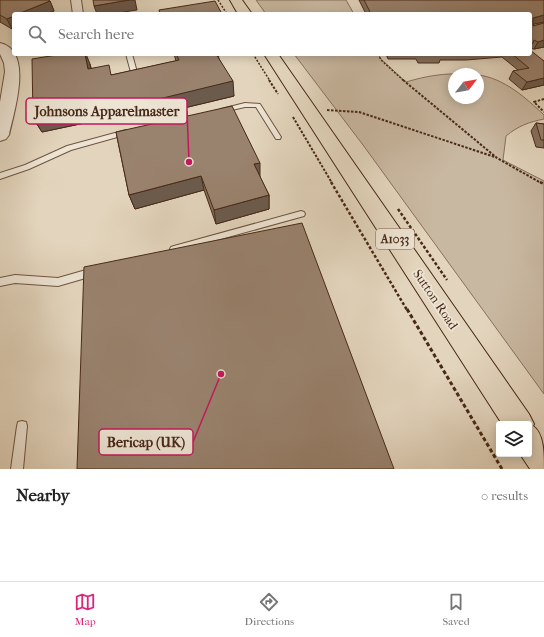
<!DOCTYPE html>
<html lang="en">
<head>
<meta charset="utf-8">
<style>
	body { margin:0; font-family:"IM FELL French Canon",serif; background:#f6f6f6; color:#222 }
	.controls { position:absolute; right:12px; bottom:12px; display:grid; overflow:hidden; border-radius:4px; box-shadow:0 2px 10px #0003 }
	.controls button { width:36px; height:36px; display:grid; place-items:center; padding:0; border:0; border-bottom:1px solid #e0e0e0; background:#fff; color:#222; font:20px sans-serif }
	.compass { position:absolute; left:448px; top:68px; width:36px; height:36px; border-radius:50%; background:#fff; box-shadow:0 2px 10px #0003; rotate:59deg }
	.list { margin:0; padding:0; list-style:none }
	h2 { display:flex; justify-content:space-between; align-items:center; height:52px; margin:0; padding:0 16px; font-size:17px }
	h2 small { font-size:13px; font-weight:400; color:#767676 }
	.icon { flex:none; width:22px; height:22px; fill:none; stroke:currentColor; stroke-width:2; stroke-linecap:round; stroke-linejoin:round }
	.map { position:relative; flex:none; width:544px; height:469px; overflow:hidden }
	.search { position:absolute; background:#fff; box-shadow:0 2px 10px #0003; left:12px; right:12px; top:12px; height:44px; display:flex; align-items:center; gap:10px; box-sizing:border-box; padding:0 14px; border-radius:4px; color:#767676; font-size:15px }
	.sheet { height:112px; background:#fff }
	nav { display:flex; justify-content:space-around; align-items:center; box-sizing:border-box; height:56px; border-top:1px solid #e0e0e0; background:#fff; font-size:11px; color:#767676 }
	nav a { display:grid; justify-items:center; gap:2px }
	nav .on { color:#db2777 }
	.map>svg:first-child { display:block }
	.green { fill:#c9b8a1; stroke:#88705c }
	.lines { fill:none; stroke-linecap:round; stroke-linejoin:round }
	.service-casing { stroke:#6f5441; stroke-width:2 }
	.minor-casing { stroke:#6f5441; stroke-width:2 }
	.tertiary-casing { stroke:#6f5441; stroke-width:2 }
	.trunk-casing { stroke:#482918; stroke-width:2 }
	.path-far3 { stroke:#482918; stroke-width:1.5; stroke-dasharray:2 1.5; stroke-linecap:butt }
	.path-far2 { stroke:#482918; stroke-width:2; stroke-dasharray:2.5 1.5; stroke-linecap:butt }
	.path-far1 { stroke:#482918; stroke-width:2.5; stroke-dasharray:3 2; stroke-linecap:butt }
	.path { stroke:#482918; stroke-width:3; stroke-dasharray:4 2.5; stroke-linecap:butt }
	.service { fill:#ede4d4; fill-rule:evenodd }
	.minor { fill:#ede4d4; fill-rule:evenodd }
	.tertiary { fill:#ede4d4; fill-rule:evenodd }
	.trunk { fill:#e3d5bd; fill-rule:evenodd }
	.wall { fill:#84705f; stroke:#482918 }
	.shaded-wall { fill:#6b5b4d; stroke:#482918 }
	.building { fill:#99826e; stroke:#482918 }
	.labels { text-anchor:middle; stroke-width:3.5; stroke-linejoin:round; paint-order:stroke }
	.shield { fill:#ede4d4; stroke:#7a6150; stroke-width:1 }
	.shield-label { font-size:12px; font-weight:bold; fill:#482918 }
	.street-label { font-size:13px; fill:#482918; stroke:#ede4d4 }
	.leader { fill:none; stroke:#c2185b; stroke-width:1.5 }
	.callout-dot { fill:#c2185b; stroke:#ede4d4; stroke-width:1.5 }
	.callout { fill:#ede4d4; stroke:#c2185b; stroke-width:1.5 }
	.callout-label { font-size:14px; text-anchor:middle; font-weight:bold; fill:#482918 }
</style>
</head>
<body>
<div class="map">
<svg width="544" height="469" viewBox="0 0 544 469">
	<rect width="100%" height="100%" fill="#e3d5bd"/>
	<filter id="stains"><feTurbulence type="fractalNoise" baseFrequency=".005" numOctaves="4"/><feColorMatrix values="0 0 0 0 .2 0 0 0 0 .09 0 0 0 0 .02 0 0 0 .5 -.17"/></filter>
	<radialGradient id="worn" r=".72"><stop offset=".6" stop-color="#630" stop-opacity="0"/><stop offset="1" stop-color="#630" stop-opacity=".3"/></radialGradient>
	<path class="green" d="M256,0h90l8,14h-88z
		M294,54h84l3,5 25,23c20,-6 38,-9 59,-8h-11v24h24v-23c26,3 48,23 66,40v4c-15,3 -26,7 -38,17l-3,24 41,21v213l-181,-249z"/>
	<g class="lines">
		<g class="service-casing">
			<path id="service" d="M126,54h6l6,22 -1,1 -5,-1z
				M245,103l15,1 21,33 -1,2h-4l-20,-32h-11l-22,5 -3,-2 1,-1z
				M126,130l3,2 -1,2 -57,16 -42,19 -29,10v-6l25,-8 42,-19z
				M301,211l3,1 1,2 -1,2 -130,36 -3,-1 -1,-2 1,-2 3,-1z
				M93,268l3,1 1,3 -1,3 -38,11 -43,-3 -15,3v-8l15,-3 43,3z
				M22,421l4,1 1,4 -4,43h-12l6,-43 1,-4z"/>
		</g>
		<g class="minor-casing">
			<path id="minor" d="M71,0h10l2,14h-10z"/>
		</g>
		<g class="tertiary-casing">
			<path id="tertiary" d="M0,43c34,8 14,69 9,92l-3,4 -6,2v-39l5,-30 -1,-9 -4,-9z"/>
		</g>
		<g class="trunk-casing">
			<path id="trunk" d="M230,0h12l10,14h-14z
				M264,54h14l251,360 5,10 -1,2c11,7 11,28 11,43h-14l-10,-15h9v-30h-27z"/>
		</g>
		<path class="path-far3" d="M218,0l9,14
			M253,54l17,27
			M378,54l3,6 23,21"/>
		<path class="path-far2" d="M269,80l9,14
			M403,80l94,78 44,25
			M544,99l-10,3 10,10
			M327,110l32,2 136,45
			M293,117l39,66"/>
		<path class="path-far1" d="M331,182l76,128
			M540,182l4,2
			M398,209l49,71"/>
		<path class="path" d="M407,309l95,160"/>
		<use href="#service" class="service"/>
		<use href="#minor" class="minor"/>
		<use href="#tertiary" class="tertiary"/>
		<use href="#trunk" class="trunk"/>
	</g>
	<path class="wall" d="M0,0l50,1 4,10 -8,3h-32v14l-2,1 -12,-7z
		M359,0h185v22l-11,2v2l11,-3v24l-10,2 -4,-1v-34h-164z
		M174,54h54l-10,2 16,40 -100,24 -2,-7 -90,19 -9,-14 57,-54 1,4 21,7 64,-14z
		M386,54h144l14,7v24l-22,5 -13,-11 4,-8 5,-1 -16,-13 -36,3h-26l-1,3h-21l-2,-4h-28z
		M536,123l8,1v24l-8,-1 -5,-16z
		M116,132l144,45 9,18v14l-53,15 -12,-34 -69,19 -6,-14z"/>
	<path class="shaded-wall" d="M129,0h6l2,10 -26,4h-14l-3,-8z
		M50,1l4,10 -8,3h-28z
		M544,15v7l-14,3 3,-7z
		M14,16v12l-2,1 -5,-10z
		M544,40v7l-10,2 4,-7z
		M85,54h1l4,10 4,19 -6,-14z
		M211,54h17l-17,3z
		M544,78v7l-22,5 5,-8z
		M233,81l1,15 -100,24 -2,-7 -90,19 -9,-14 94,-19z
		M260,163v14l-6,-13z
		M201,176l3,14 -69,19 -6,-14z
		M269,195v14l-53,15 -2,-14z"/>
	<path class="building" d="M0,0h48l2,1 -32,13h-4v2l-7,3 -7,-4z
		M93,0h36l-35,6z
		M364,0h180v15l-11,3v8l11,-3v17l-6,2 -4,-2 -1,3h-3v-29h-159z
		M215,1l7,13h-62l-1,-4z
		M530,50l14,11v17l-17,4 -14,-11 16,-3 -17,-14h18z
		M63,54h22l3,15 21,-4 2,10 68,-15 -3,-6h40l17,27 -103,25 -3,-7 -94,19 -1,-59z
		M420,54h21l1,1h-22z
		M232,106l28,57 -6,1 15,31 -55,15 -13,-34 -72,19 -13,-63z
		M536,123l8,1v16h-3z
		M302,223l92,246h-317l7,-202z"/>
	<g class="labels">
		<rect class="shield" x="376" y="229" width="38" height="20" rx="3"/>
		<g class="shield-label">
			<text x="395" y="243">A1033</text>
		</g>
		<g class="street-label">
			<text transform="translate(436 299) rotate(56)" y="5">Sutton Road</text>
		</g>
	</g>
	<path class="leader" d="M189 162L187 111M221 374L193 442"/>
	<g class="callout-dot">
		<circle cx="189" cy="162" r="4"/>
		<circle cx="221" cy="374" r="4"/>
	</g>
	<g class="callout">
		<rect x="26" y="98" width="161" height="26" rx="4"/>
		<rect x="99" y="429" width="94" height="26" rx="4"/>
	</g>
	<g class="callout-label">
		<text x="107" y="116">Johnsons Apparelmaster</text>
		<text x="146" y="447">Bericap (UK)</text>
	</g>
	<rect width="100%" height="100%" filter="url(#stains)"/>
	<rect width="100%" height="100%" fill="url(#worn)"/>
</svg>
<div class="controls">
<button><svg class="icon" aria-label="layers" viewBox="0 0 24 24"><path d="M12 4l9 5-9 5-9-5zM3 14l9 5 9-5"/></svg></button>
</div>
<svg class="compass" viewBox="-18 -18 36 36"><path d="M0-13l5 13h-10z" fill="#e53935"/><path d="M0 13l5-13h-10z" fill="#767676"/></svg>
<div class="search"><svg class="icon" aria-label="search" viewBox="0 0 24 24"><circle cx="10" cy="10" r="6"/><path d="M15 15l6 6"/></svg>Search here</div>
</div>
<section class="sheet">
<h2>Nearby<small>0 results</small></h2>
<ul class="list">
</ul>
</section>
<nav>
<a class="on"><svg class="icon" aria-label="map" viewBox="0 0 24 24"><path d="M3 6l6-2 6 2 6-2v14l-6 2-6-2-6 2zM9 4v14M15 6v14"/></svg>Map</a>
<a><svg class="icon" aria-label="directions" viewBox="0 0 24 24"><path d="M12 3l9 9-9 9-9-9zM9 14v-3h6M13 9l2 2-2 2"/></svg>Directions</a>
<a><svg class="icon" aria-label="saved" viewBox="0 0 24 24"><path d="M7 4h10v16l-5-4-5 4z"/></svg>Saved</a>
</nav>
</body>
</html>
